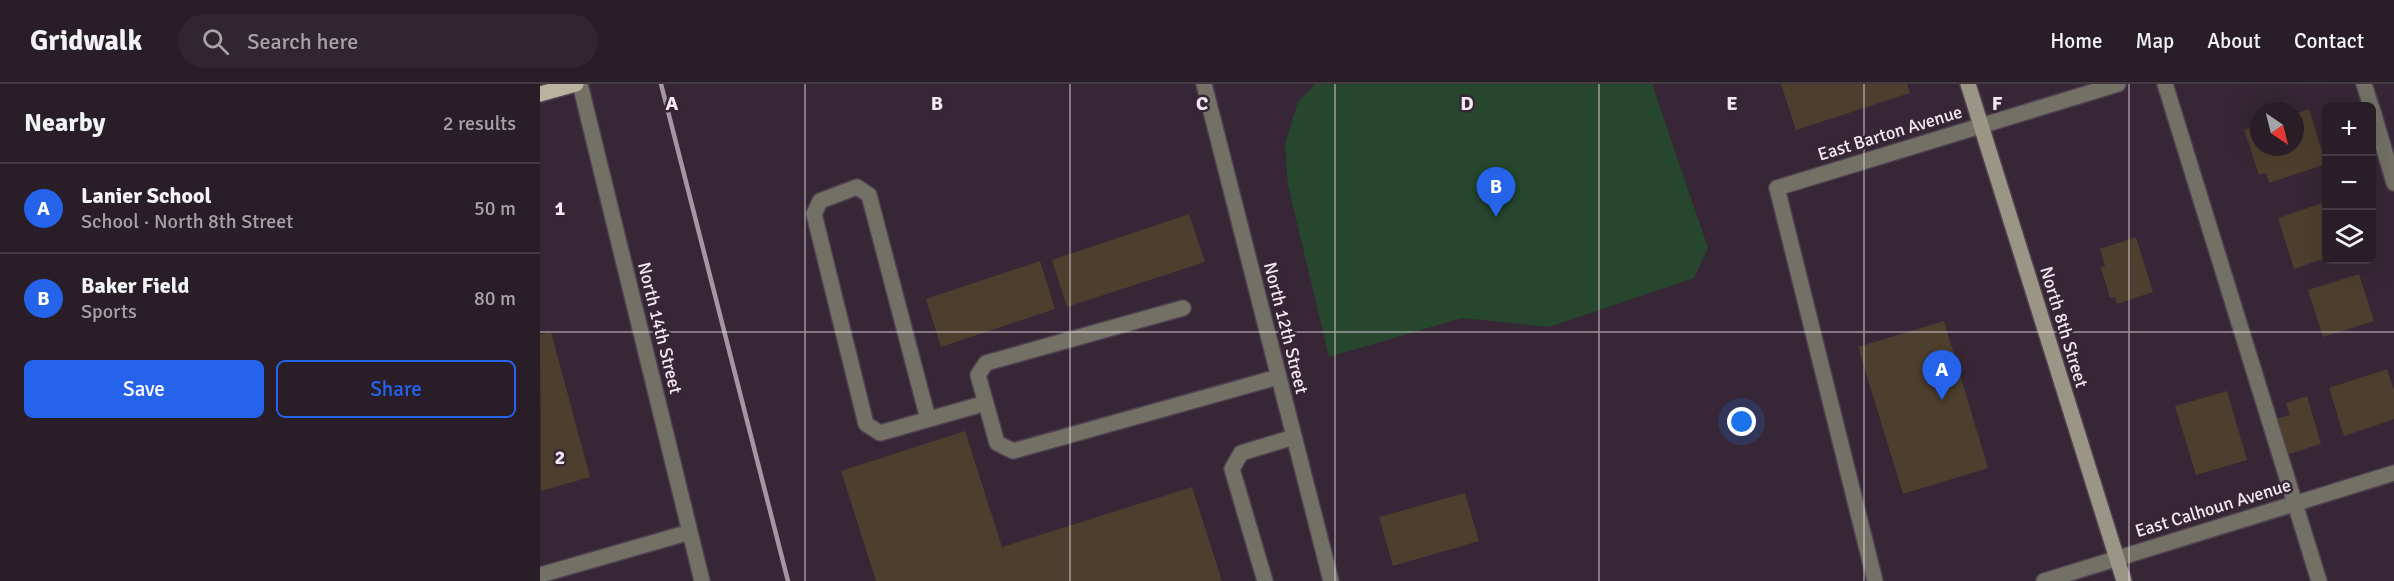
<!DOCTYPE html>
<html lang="en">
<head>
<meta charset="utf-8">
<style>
	body { margin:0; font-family:Signika,sans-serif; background:#312630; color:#f1f3f6 }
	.controls { position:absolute; right:18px; top:18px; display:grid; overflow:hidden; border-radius:9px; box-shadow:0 6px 24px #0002 }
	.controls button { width:54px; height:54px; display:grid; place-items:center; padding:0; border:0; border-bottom:2px solid #453b45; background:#291d28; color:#f1f3f6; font:30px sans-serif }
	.compass { position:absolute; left:1710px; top:18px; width:54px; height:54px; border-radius:50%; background:#291d28; box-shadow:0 6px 24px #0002; rotate:145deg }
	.you { position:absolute; left:1202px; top:338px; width:21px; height:21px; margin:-15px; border:4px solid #fff; border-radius:50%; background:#1a73e8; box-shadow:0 0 0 9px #1a73e833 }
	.badge { display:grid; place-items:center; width:39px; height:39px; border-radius:50%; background:#2563eb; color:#fff; font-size:20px; font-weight:700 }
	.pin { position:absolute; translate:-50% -50px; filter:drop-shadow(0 2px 3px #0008) }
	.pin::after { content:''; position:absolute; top:32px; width:21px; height:18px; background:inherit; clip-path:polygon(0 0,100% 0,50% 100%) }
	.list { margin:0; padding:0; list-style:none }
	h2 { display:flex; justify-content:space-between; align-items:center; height:78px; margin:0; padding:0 24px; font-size:26px }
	h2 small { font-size:20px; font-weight:400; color:#a5a2a8 }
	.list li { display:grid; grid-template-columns:39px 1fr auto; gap:18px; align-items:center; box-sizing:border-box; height:90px; padding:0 24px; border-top:2px solid #453b45 }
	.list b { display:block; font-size:22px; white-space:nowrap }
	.list p { margin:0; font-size:20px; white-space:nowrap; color:#a5a2a8 }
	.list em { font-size:20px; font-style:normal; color:#a5a2a8 }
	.actions { display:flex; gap:12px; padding:18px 24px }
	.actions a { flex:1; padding:14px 0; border:2px solid #2563eb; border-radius:9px; text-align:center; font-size:21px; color:#2563eb }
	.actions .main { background:#2563eb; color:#fff }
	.icon { flex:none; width:33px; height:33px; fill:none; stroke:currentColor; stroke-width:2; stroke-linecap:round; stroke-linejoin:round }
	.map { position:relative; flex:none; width:1854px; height:497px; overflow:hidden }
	header { display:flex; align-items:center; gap:36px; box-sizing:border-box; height:84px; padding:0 30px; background:#291d28; border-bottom:2px solid #453b45 }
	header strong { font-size:28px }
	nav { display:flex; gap:33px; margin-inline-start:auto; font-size:21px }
	.search { width:420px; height:54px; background:#312630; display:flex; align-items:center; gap:15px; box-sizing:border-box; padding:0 21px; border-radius:33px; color:#a5a2a8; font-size:22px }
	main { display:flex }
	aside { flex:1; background:#291d28 }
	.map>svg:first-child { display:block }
	.park { fill:#26462d }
	.building { fill:#4d3e2d }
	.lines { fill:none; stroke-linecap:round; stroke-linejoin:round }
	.lane-casing { stroke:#514250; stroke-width:18 }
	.street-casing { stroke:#514250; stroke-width:18 }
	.secondary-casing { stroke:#514250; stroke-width:18 }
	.primary-casing { stroke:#514250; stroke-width:18 }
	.lane { stroke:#737066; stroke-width:15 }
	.street { stroke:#737066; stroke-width:15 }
	.secondary { stroke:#9b9585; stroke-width:15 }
	.primary { stroke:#b9b29e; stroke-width:15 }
	.rail { stroke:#a496a2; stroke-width:4.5 }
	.grid { fill:none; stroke:#f4e9f2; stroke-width:1.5; stroke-opacity:0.55 }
	.labels { text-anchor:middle; stroke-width:5; stroke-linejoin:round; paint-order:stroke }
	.street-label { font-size:18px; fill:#f4e9f2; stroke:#372736 }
	.grid-label { font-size:20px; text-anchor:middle; font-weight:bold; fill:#f4e9f2; stroke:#372736; stroke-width:5; stroke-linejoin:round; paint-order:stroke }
</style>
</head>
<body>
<header>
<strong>Gridwalk</strong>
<div class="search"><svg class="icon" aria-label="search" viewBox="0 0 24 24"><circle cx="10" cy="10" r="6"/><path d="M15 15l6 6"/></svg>Search here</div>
<nav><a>Home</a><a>Map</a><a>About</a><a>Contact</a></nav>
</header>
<main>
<aside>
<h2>Nearby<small>2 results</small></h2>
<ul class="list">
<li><span class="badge">A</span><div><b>Lanier School</b><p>School · North 8th Street</p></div><em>50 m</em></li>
<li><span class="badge">B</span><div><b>Baker Field</b><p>Sports</p></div><em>80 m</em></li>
</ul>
<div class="actions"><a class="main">Save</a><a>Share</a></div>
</aside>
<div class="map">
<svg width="1854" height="497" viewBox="0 0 1854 497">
	<rect width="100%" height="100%" fill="#372736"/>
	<path class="park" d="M775,0h337l56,164 -14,30 -145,49 -87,-9 -133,39 -41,-172 -3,-41 13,-42z"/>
	<path class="building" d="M1241,0h126l3,9 -114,37z
		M1769,25l17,55 -57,19 -3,-10 -7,2 -15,-45 15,-5v22h36v-33z
		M1786,118v56l-32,11 -16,-51z
		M649,130l16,48 -138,45 -15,-47z
		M1596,153l17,55 -36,12 -2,-7 -5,1 -9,-30 4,-2 -5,-17z
		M500,177l15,48 -114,38 -15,-48z
		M1819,190l15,47 -51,16 -15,-47z
		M1404,237l44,147 -85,26 -45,-147z
		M11,248l39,145 -49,14 -1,-156z
		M1847,285l7,21v29l-50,17 -15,-48z
		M1687,307l20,69 -51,15 -21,-69z
		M1767,312l14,48 -35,11 -10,-36 14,-4 -4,-12z
		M425,347l37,116 190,-60 30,94h-346l-35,-110z
		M925,409l14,48 -86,25 -14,-49z"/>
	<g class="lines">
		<g class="lane-casing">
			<path id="lane" d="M1625,0l154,497
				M1237,104l98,393
				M643,224l-197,55 -8,12 19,68 16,8 265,-74
				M388,335l-59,-224 -12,-8 -37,14 -6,13 52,210 14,9 106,-30
				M725,497l-33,-112 9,-16 53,-16"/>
		</g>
		<g class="street-casing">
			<path id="street" d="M40,0l122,497
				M664,0l127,497
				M1824,0l7,22
				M1832,24l22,75
				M1237,104l341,-104
				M0,491l150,-43
				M1504,497l350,-108"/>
		</g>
		<g class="secondary-casing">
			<path id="secondary" d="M1428,0l156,497"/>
		</g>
		<g class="primary-casing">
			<path id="primary" d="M0,10l36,-10"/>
		</g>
		<use href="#lane" class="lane"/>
		<use href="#street" class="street"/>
		<use href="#secondary" class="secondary"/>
		<use href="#primary" class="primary"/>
		<path class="rail" d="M121,0l127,497"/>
	</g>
	<path class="grid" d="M265,0v497M530,0v497M795,0v497M1059,0v497M1324,0v497M1589,0v497M0,248h1854"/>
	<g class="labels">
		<g class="street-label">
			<text transform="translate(1350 49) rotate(-17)" y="6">East Barton Avenue</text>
			<text transform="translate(1524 243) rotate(73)" y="6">North 8th Street</text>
			<text transform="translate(120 244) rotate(76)" y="6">North 14th Street</text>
			<text transform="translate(746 244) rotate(76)" y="6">North 12th Street</text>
			<text transform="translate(1673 424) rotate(-17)" y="6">East Calhoun Avenue</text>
		</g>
	</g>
	<g class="grid-label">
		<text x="132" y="26">A</text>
		<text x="397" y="26">B</text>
		<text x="662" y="26">C</text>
		<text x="927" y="26">D</text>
		<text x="1192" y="26">E</text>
		<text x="1457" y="26">F</text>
		<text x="20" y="131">1</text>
		<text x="20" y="380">2</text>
	</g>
</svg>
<div class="controls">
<button>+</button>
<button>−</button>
<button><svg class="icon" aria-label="layers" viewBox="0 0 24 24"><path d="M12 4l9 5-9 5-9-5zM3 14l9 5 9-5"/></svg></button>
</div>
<svg class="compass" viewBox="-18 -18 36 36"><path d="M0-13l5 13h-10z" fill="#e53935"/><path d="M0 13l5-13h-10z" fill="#a5a2a8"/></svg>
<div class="you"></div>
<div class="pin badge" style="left:1402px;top:316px">A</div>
<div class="pin badge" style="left:956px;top:133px">B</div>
</div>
</main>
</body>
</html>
